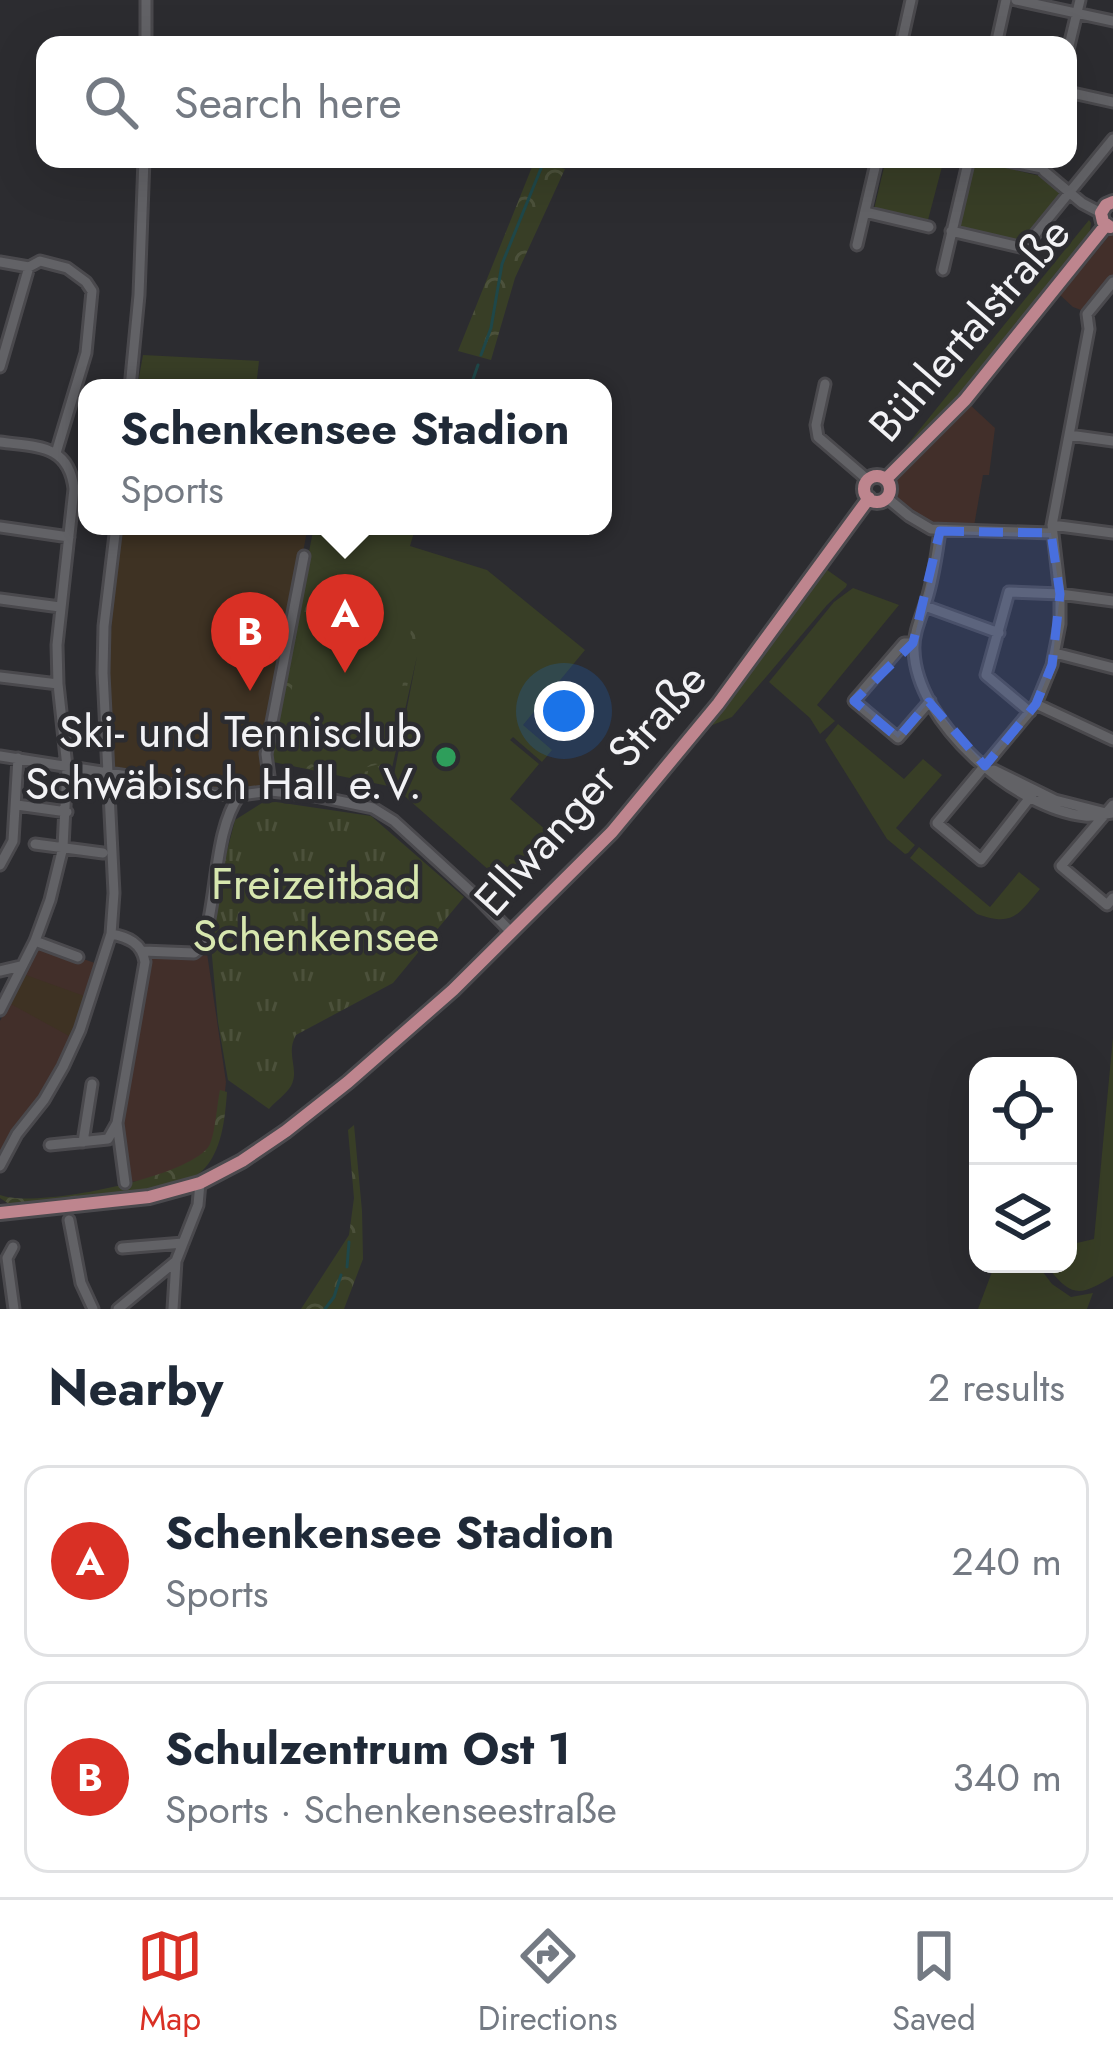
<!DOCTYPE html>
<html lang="en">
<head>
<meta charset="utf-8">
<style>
	body { margin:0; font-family:Jost,sans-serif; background:#f2f2f3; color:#1f2937 }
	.controls { position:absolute; right:36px; bottom:36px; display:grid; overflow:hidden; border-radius:24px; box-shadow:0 12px 48px #0002 }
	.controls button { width:108px; height:108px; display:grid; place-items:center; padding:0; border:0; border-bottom:3px solid #e0e1e3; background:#fff; color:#1f2937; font:60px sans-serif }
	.you { position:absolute; left:564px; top:711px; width:42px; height:42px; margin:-30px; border:9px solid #fff; border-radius:50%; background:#1a73e8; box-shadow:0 0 0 18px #1a73e833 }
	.badge { display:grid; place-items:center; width:78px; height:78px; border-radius:50%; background:#d93025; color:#fff; font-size:39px; font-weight:700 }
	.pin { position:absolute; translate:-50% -99px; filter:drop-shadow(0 3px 6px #0008) }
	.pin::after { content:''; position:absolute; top:63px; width:42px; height:36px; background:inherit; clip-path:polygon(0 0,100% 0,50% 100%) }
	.popup { position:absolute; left:78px; top:379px; width:534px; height:156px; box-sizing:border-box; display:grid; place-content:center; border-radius:24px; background:#fff; filter:drop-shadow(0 3px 9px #0005); font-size:39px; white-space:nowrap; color:#747a83 }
	.popup b { font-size:45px; color:#1f2937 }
	.popup::after { content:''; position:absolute; left:50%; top:100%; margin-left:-24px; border:24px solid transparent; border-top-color:#fff }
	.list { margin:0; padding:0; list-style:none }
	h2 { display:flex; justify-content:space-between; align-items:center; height:156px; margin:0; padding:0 48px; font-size:51px }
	h2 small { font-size:39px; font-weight:400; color:#747a83 }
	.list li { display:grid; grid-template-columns:78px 1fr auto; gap:36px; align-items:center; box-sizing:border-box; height:192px; margin:0 24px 24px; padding:0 24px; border:3px solid #e0e1e3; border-radius:24px }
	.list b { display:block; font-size:45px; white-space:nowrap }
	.list p { margin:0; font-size:39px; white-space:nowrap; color:#747a83 }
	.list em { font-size:39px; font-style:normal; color:#747a83 }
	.icon { flex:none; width:66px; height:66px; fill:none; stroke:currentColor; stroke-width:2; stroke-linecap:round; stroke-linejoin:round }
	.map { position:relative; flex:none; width:1113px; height:1309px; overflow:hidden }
	.search { position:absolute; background:#fff; box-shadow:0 12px 48px #0002; left:36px; right:36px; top:36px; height:132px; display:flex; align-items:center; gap:30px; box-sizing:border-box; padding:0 42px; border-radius:24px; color:#747a83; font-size:45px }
	.sheet { height:588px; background:#fff }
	nav { display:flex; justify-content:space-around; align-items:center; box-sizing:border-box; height:168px; border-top:3px solid #e0e1e3; background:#fff; font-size:33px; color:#747a83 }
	nav a { display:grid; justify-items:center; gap:6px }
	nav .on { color:#d93025 }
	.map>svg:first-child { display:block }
	.commercial { fill:#422f2a }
	.education { fill:#3e3223 }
	.green { fill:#383e26 }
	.forest { fill:url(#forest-crowns) }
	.park { fill:url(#park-tufts) }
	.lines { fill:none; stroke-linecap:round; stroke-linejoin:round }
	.stream { stroke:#1f4749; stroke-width:3 }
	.minor-casing { stroke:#4a494d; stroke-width:15 }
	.major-casing { stroke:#4a494d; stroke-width:18 }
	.minor { stroke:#626266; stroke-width:9 }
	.major { stroke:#be858e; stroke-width:12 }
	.marked { fill:#486fde; fill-opacity:0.2; stroke:#486fde; stroke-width:9; stroke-dasharray:24 15; stroke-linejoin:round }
	.leisure-dot { fill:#2e9e5b; stroke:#2c2c30; stroke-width:4.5 }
	.labels { text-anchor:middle; stroke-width:9; stroke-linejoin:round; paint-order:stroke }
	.street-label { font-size:45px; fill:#f2f2f5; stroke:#2c2c30 }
	.poi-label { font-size:45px; fill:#f2f2f5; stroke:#2c2c30; text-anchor:end }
	.park-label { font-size:45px; fill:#d7e7af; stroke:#2c2c30 }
</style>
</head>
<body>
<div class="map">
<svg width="1113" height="1309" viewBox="0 0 1113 1309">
	<defs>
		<pattern id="forest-crowns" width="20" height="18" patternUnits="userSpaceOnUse" patternTransform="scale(3)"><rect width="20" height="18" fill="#383e26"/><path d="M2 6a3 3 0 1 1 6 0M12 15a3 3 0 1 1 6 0" fill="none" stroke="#4c513b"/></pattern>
		<pattern id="park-tufts" width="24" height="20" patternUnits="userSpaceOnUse" patternTransform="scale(3)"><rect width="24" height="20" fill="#383e26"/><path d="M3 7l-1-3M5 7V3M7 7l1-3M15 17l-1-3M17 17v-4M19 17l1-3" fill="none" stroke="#4c513b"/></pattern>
	</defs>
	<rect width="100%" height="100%" fill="#2c2c30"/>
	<path class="commercial" d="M1113,231v45l-27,36 -13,-5 -13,-12z
		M968,403l27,25 -6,47h-6l-9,51 -45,-2 -33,-27v-16z
		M39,944l59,20 -47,120 -36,44 -15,29v-136z
		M143,951l64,2 19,129 -4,39 -8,30 -23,21 -66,11 -8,-60z"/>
	<path class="education" d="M120,526h188l-41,214v44l-39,8 -114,-25 -5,-112z
		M23,974l64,23 -16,40 -62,-34z"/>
	<path class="green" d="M886,159h58l-16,61 -54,-11z
		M974,160l66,16 25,18 -39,48 -68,-15z
		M1089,220l2,3 -2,14 -146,178 -34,34 -6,1z
		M143,355l116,6 -3,27h-119z
		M314,526h102l-6,20 77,24 98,80 -62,75 29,25 -10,12 -29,-25 -3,3 29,24 -29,35 44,38 -47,49 -115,-101 25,-129 -29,130 -115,-24 -3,-11z
		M823,567l24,17 -1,3 -19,18 -95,112 -29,12z
		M853,588l46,17 -82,100 18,16 -15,13 -10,-16 -41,-36 65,-80z
		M838,724l66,55 19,-20 19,16 -46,53 19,17 -7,8 -3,1 -18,-15 -62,-99z
		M919,847l71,60 29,-35 21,17c-22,26 -27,38 -63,25l-67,-56z
		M1113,1037v239c-35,22 -42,21 -68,-12h23v-19l26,-6z
		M995,1264h42l15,20 19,13 22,-4 -6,16h-109z"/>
	<path class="forest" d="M508,159h21l36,10 -50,109 -24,82 -33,-9 74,-184z
		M309,564l21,5v18l-17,6 -4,7 -25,129 -7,-1z
		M334,570l67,18 19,35 -33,162 -92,-19 2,-7c27,10 67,25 89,1 -27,15 -56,9 -84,-3v-3c17,3 35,14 53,12 12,-1 21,-6 32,-6l11,-45 14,-92 -10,-20 -35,-15 -35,-1z
		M220,1090l7,2c-2,26 -5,60 -25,79 -25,23 -155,32 -193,33l-9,-6v-3c35,14 188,-17 209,-49 6,-10 8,-42 11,-56z
		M354,1125l8,86 1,48 -19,50h-43l48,-74 5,-37 -6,-68z"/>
	<path class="park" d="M276,802l95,14 93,81 -71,86 -97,52c-11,19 4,34 -5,51 -5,8 -16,16 -22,23l-41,-29 -10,-58 -8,-88 7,-44 18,-70 27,-17z"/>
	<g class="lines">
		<path class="stream" d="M520,159l7,2
			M481,355l10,-27 11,-64 40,-98 -6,-2
			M470,388l8,-23
			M347,1267l2,-25
			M325,1309l9,-12 7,-22"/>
		<g class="minor-casing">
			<path id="minor" d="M1016,0l97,21
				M146,45v-45
				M901,45l10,-45
				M996,45l10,-45
				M1068,50l12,-50
				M1068,92l45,10
				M998,159l44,9
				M1044,159l-2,9 2,3 38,32 19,10
				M865,212l64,15
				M951,231l73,17 89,-109
				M857,245l20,-86
				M0,262l29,5 11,-6 27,7 19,14 6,9 -6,62 -30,100
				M943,270l26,-111
				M0,367l29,-100
				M825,384l-9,41 2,12 50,43
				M130,388l9,-93 5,-136
				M1069,435l44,6
				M0,442c37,5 69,2 74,47l-17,156 1,39 9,83 -4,80 -13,53 -15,41 -35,69
				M886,497l23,19 22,13 120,4
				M1052,525l61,8
				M0,527l69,10
				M940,531c-3,22 -6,43 -12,64 -5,18 -15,37 -14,55 2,73 102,159 171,166 10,1 19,-2 28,-3
				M0,599l60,8
				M925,606l74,27
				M913,643h-9l-50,58 44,37 32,-37
				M1055,653l58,15
				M0,677l58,7
				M1036,704l77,36
				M1030,712l-44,-37 23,-83 51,2 53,7
				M0,756l134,21 79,17 27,1 31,-4 44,5 58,12 21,13 84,77 34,35
				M994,770l61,30 51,13
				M271,791l-5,-37 3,-16 35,-182
				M1035,791l-54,69 -44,-37 99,-119 16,-39 8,-41v-30l-8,-69 37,-196 -2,-15 26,-32
				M17,805l50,7
				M1113,805l-52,61 46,39 6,-7
				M35,844l68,9
				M0,865l13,-24 5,-83
				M35,941l43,16
				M143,951l51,2 7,-6c17,-41 12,-116 38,-151
				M0,971l21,-5
				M117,1123l8,60
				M83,1142l9,-58
				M50,1145l58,-6 9,-16 28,-161c-3,-19 -17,-25 -34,-28
				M0,1166l17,-32 27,-34 19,-33 17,-37 31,-96 3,-41 -11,-220 1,-47 12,-100
				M69,1220l12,63 12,26
				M13,1247l-6,11 7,51
				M122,1248l61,-5
				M118,1309l58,-48 22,-56 2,-22
				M173,1309l3,-48"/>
		</g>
		<g class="major-casing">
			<path id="major" d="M1110,227l-7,-5 -2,-9 5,-8 7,-3
				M864 489a13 13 0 1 1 26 0a13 13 0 1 1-26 0Z
				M886,479l79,-79 141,-175
				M0,1213l149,-16 51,-14 42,-22 44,-30 62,-49 105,-92 159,-158 106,-128 151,-206"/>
		</g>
		<use href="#minor" class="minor"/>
		<use href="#major" class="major"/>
	</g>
	<path class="marked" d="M940,531l111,2 9,61 -8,71 -16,39 -51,62 -56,-64 -31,36 -44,-37 59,-58z"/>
	<circle class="leisure-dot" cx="446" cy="757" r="12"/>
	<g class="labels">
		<g class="street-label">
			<text transform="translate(969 329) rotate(-49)" y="16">Bühlertalstraße</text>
			<text transform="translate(590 789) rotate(-48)" y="16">Ellwanger Straße</text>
		</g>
		<g class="poi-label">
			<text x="422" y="747">Ski- und Tennisclub<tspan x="422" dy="52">Schwäbisch Hall e.V.</tspan></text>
		</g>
		<g class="park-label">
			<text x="316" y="899">Freizeitbad<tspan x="316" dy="52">Schenkensee</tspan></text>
		</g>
	</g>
</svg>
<div class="controls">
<button><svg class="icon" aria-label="locate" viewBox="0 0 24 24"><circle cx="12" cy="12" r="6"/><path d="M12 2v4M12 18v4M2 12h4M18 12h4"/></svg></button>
<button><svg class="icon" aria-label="layers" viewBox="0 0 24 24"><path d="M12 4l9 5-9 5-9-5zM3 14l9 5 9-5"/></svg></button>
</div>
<div class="you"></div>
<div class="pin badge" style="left:345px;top:673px">A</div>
<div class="popup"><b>Schenkensee Stadion</b>Sports</div>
<div class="pin badge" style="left:250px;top:691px">B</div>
<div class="search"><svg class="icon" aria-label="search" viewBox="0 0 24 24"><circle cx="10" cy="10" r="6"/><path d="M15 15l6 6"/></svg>Search here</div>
</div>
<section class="sheet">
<h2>Nearby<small>2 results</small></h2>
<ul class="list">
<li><span class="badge">A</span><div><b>Schenkensee Stadion</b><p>Sports</p></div><em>240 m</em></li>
<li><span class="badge">B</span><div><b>Schulzentrum Ost 1</b><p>Sports · Schenkenseestraße</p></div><em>340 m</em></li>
</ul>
</section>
<nav>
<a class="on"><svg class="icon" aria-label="map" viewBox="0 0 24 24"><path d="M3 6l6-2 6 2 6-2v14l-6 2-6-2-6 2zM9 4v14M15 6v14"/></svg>Map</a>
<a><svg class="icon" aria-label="directions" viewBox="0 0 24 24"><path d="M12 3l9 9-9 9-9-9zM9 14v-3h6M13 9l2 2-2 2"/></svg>Directions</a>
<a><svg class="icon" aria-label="saved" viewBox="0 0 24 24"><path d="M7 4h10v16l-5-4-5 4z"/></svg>Saved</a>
</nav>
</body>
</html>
